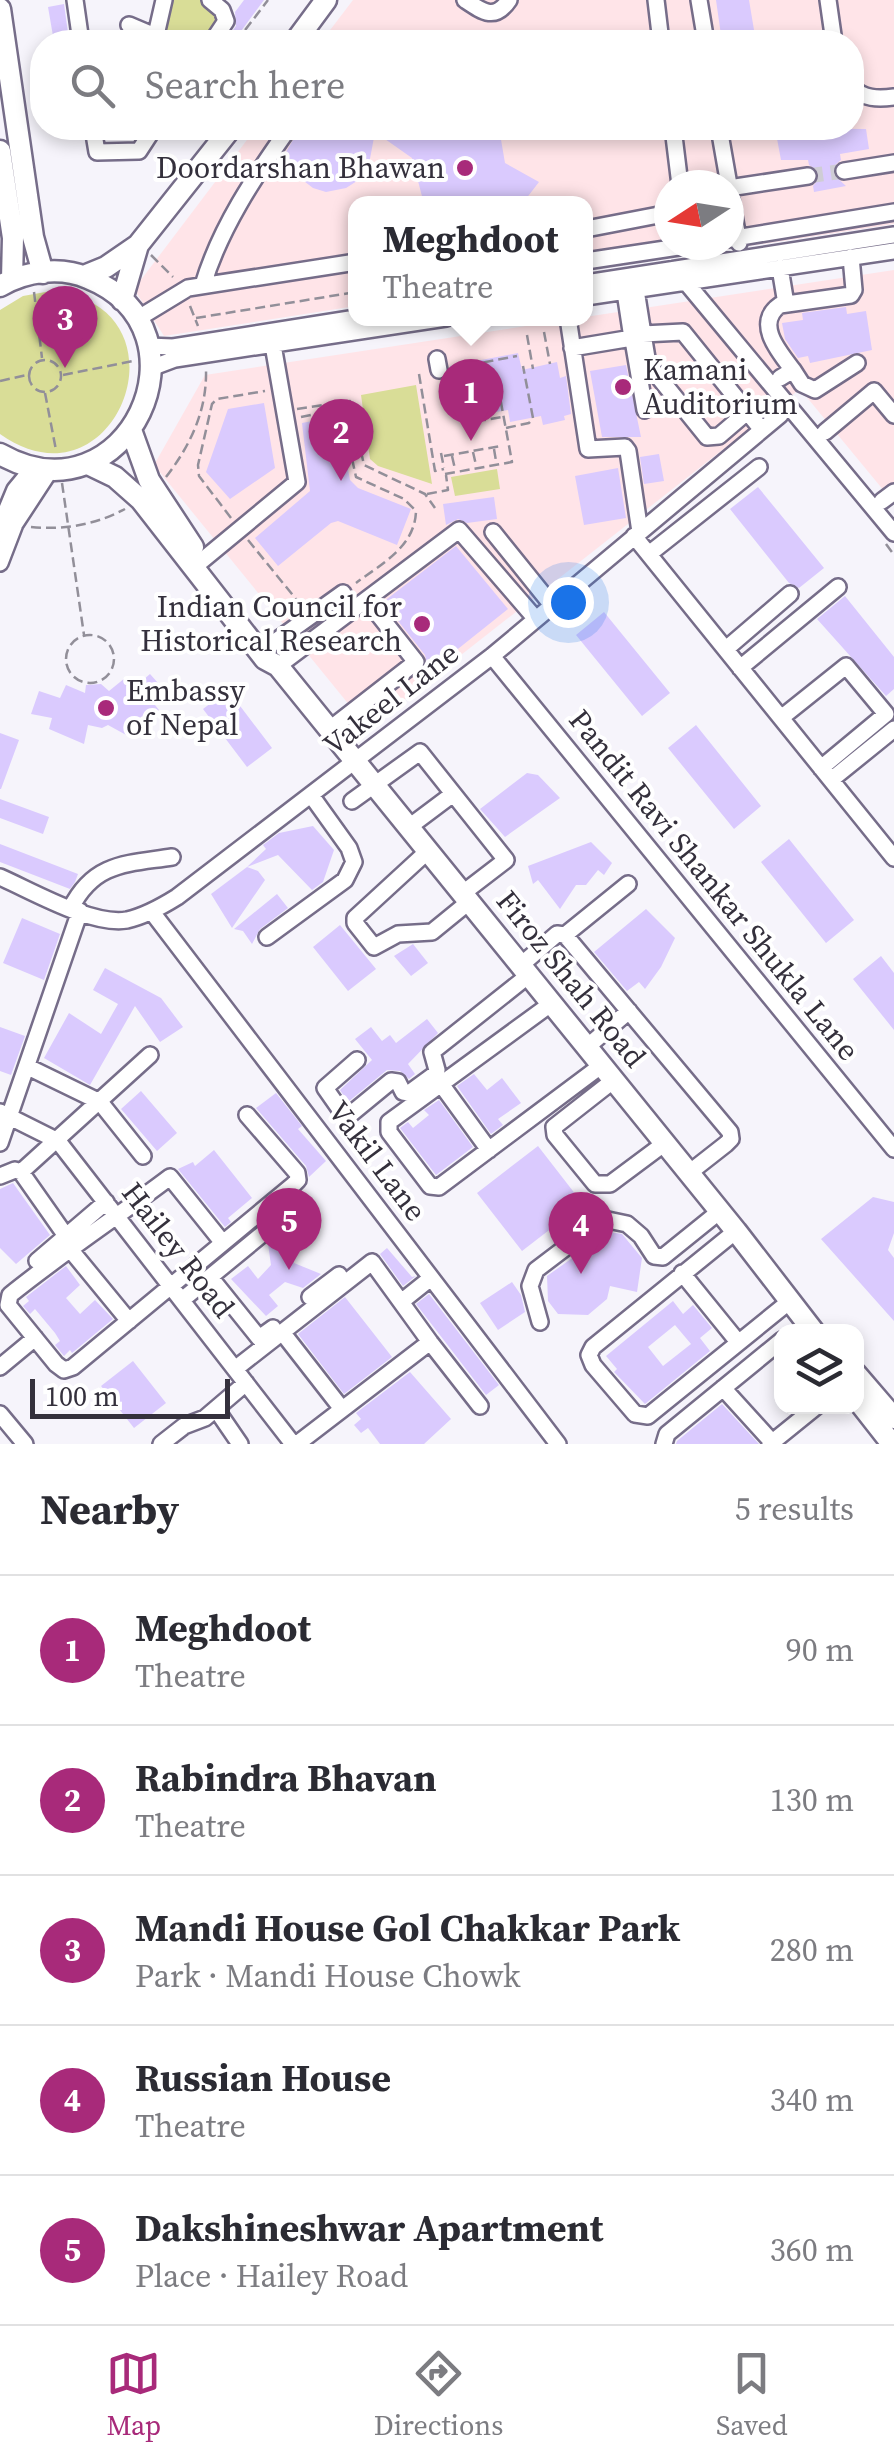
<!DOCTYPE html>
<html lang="en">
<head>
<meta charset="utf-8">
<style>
	body { margin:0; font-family:"Source Serif 4",serif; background:#f2f2f3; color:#2b2b33 }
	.controls { position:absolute; right:30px; bottom:30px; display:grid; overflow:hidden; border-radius:20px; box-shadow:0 5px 15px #0003 }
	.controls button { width:90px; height:90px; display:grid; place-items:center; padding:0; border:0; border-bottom:2px solid #e1e1e2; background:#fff; color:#2b2b33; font:50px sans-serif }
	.compass { position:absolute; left:654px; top:170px; width:90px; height:90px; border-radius:50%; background:#fff; box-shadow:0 5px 15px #0003; rotate:258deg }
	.scale { position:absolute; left:30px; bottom:25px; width:200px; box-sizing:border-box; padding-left:10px; border:5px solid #34303c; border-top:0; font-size:28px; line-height:35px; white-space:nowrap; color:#34303c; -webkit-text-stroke:8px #fff; paint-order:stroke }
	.you { position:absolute; left:568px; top:602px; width:35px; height:35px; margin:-25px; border:8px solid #fff; border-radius:50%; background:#1a73e8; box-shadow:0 0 0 15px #1a73e833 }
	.badge { display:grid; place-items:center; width:65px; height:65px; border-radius:50%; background:#a82a7a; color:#fff; font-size:32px; font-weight:700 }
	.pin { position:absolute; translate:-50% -82px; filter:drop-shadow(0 2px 5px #0008) }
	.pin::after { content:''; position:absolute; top:52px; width:35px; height:30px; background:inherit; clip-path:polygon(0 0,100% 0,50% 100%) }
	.popup { position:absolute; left:348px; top:196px; width:245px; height:130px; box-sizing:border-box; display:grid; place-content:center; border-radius:20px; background:#fff; filter:drop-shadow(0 2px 8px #0005); font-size:32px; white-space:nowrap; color:#7c7c81 }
	.popup b { font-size:38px; color:#2b2b33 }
	.popup::after { content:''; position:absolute; left:50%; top:100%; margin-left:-20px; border:20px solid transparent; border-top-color:#fff }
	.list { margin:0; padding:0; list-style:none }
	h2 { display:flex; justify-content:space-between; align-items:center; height:130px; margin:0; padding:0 40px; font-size:42px }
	h2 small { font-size:32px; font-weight:400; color:#7c7c81 }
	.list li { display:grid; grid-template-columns:65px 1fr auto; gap:30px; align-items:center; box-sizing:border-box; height:150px; padding:0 40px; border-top:2px solid #e1e1e2 }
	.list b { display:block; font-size:38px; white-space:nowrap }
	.list p { margin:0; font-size:32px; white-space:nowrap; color:#7c7c81 }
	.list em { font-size:32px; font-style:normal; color:#7c7c81 }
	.icon { flex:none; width:55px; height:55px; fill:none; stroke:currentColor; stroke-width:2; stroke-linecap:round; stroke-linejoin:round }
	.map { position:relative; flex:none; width:894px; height:1444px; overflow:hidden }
	.search { position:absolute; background:#fff; box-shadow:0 5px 15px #0003; left:30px; right:30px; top:30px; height:110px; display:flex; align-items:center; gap:25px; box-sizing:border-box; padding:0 35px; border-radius:40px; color:#7c7c81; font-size:38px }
	.sheet { height:880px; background:#fff }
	nav { display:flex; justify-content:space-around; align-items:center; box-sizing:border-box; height:140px; border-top:2px solid #e1e1e2; background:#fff; font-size:28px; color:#7c7c81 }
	nav a { display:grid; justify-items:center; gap:5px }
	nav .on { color:#a82a7a }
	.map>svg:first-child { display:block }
	.commercial { fill:#ffe4e8; fill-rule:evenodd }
	.green { fill:#d9dd97 }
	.building { fill:#dacafe; fill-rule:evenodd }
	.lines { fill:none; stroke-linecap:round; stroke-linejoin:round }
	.minor-tunnel { stroke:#cfcdd5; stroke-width:15; stroke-dasharray:15 8; stroke-linecap:butt }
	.minor-casing { stroke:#766d89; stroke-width:20 }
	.major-casing { stroke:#766d89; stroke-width:25 }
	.path { stroke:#928f99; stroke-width:2.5; stroke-dasharray:10 5; stroke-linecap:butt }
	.minor { stroke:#fff; stroke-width:15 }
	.major { stroke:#fff; stroke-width:20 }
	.poi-dot { fill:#a82a7a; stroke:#fff; stroke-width:4 }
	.labels { text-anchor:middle; stroke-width:8; stroke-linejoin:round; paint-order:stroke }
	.poi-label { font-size:30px; fill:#34303c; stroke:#fff; text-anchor:end }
	.street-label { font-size:30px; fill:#34303c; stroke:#fff }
</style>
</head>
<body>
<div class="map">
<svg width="894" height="1444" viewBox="0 0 894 1444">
	<rect width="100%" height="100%" fill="#f6f4fb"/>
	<path class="commercial" d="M353,0h541v224l-308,47v-67h-230v102l-192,30 -30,-47 122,-161h596v-86h-531zM669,185h60v60h-60z
		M894,270v233l-94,-114 -432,339 -214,-263 51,-90z"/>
	<path class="green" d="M171,0h32l20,15 -16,27c-18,0 -36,4 -45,-15z
		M51,291c145,14 66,226 -51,143v-124l23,-14z
		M416,385l16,99 -54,-18 -8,-7 -9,-64z
		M497,469l3,20 -45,7 -4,-19z"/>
	<path class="building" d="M244,0h20l-31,42h-8l11,-16 -1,-14z
		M716,0h33l7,42h-34z
		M64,4l4,29 -15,3 -5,-29z
		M300,128h199l6,35 34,19 -17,22h-98l-12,-46 -37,-26 -6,32 -12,17 -11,7 -20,4 -13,-4 -17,-13 -8,-11 -2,-12z
		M775,128l91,1 3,20 -29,5 1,6 -7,6 -1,8 13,12 -32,6 -1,-6 6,-7 -2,-9 -8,-5 -1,-5h-27z
		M846,307l1,7 19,-3 6,39 -62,13 -2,-7 -10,2 -13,-19 -3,-16 21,-3 -1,-7z
		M518,353l4,17 35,-8 3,16 6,-2 5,38 -7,2 1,4 -22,5 -2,-9 -31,6 -2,-12 -18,3 -7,-33 -30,6 -3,-20z
		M626,365l15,72h-39l-12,-66z
		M264,403l11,65 -45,31 -24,-27 22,-63z
		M338,416l12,64 8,8 53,21 -14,36 -59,-24 -7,2 -53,43 -23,-28 55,-47 -8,-68z
		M659,454l5,27 -20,3 -4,-27z
		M618,468l8,50 -42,7 -9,-49z
		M758,487l66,81 -25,20 -10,-5 -59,-74z
		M494,497l3,22 -30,4 -9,-4 -12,6 -3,-21z
		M456,546l52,63 -79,63 -4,-17 -42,-53z
		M845,596l49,61v32l-8,7 -69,-77z
		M604,612l66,81 -28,23 -66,-81z
		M150,674l17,19 -12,12 4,5 -31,26 -20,-11 -6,3 -14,-3 -4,19 -35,-15 3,-11 -21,-4 8,-23 21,7 6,-13 19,8 1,-8 15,-1 8,7 16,-13 11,8z
		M228,690l44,58 -25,19 -44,-58z
		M696,725l65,81 -27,23 -66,-81z
		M0,733l19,7 -18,49h-1z
		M527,773l11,2 22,23 -55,39 -25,-28z
		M0,799l49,18 -6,17 -43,-16z
		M313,826l21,24 -11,32 -11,8 -34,-35 -31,12 11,4 7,9 -33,48 -21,-34 36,-27 19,-18 -3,-4 16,-12z
		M789,839l65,81 -28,23 -65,-81z
		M591,842l21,21 -8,12 -6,-5 -12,15h-10l-16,24 -22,-29 -5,4 -5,-18z
		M0,844l78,30 -3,8 -5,7 -70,-27z
		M277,894l11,14 -28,21 -8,15 -9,-13 -9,-2z
		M646,909l29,29 -14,29 -16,22 -6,-7 -12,9 -33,-39z
		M22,918l38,16 -16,46 -41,-17z
		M340,925l36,44 -28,22 -35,-44z
		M413,944l15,19 -17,13 -17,-20z
		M881,956l13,17v57l-41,-51z
		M105,968l56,30 22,29 -23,15 -25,-36 -45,79 -46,-27 25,-45 32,21 17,-30 -25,-14z
		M427,1019l11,14 -30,31 7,10 -6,5 -9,-8 -13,-1 -39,32 -8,-12 32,-30 -17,-21 16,-12 11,14 8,-6 6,8z
		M0,1027l25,9 -14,39 -11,-4z
		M474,1074l13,16 15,-12 19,25 -23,16 5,6 -12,9 -34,-48z
		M141,1091l36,42 -20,18 -36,-42z
		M276,1093l26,33 -4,3 28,32 -17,16 -3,-11 -50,-58z
		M439,1100l34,47 -37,28 -36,-47 8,-6 5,6 16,-13 -5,-5z
		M538,1146l45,58 -61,47 -45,-58z
		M214,1150l38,48 -24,20 3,4 -6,5 -47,-58 15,-7 2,4z
		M13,1183l37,52 -34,29 -16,-16v-59z
		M873,1197l21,5v31l-6,17 6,8v63l-73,-82z
		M289,1232l5,31 27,11 -18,14 -18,-6 -16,13 9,11 -12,10 -35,-37 17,-13 10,13 13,-14 -3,-21 13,-10z
		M609,1232l13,2 20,24 -5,34 -27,-6 -3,13 -19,16 -30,-1 -10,-13 -1,-25z
		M387,1248l25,29 4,-1 -13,10 -23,-32z
		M66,1266l14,19 -14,13 14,16 15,-14 18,19 -41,34 -2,-3 -6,6 -9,-11 5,-4 -5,-8 -20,-24 -5,5 -7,-8 6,-5 -3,-4z
		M512,1282l9,13 4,17 -27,18 -18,-27z
		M429,1294l70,91 -13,10 -70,-91z
		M345,1297l47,60 -48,37 -46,-60z
		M673,1301l10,13 10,-9 19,23 -12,10 10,13 -65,53 -31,-32 3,-3 -11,-13zM675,1325l16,19 -28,22 -15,-19z
		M133,1361l33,42 -32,25 -33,-42z
		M410,1372l41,47 -27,25h-44l-12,-16 -7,5 -7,-8 7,-6 -5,-6z
		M722,1404l37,40h-83l1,-3z"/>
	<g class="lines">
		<path class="minor-tunnel" d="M808,176l36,-5"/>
		<g class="minor-casing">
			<path id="minor" d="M75,0l6,42
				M210,0l12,10 4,11 -14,21
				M465,0c18,12 30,21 44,0
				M656,0l5,42
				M699,0l7,42
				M828,0l6,42
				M129,25l40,17
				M156,35l8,-35
				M852,87c11,12 26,12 42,10
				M93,128l4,24 42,-1 15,-23
				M673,128l7,57
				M719,128l10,57
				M844,171l50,-8
				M729,188l79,-12
				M729,188l10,55
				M586,229l83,-16
				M729,239l165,-27
				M586,261l106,-16
				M780,268l6,36
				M675,269l219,264
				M586,283l308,-48
				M203,285c17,-57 52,-109 86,-157
				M636,290l7,44 40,-2 79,98
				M586,297l308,-46
				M568,318l20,131 37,-2 3,4 12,81
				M137,319l51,-31 168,-26
				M643,334l5,30 59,73 12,-1 28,-24
				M148,346l25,1 183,-29
				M634,346l11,64
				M572,348l60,-10 -7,-46
				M437,359l2,11
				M151,368l24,-9 271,-41
				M793,370l9,14 13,6 42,-27
				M780,378l13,-8c-14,-18 -39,-47 -13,-65l71,-10 3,-5 -3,-33
				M825,432l49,-41 20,24
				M882,501l12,-9
				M493,532l58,72
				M634,536l260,322
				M649,554l110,-87
				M0,563l15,-39 36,-55
				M193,568l104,-86 -24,-137
				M269,646l74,-53
				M726,649l64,-55
				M492,656l402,493
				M278,666l181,-136 76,88
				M740,668l98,-81
				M781,718l65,-52 40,48 -65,54
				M330,729l86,-67 -49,-62
				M831,780l63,-51
				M352,801l68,-49 86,108 -43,33
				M409,827l44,-33
				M429,850l-74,68v5l19,24 24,-13 34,-2 38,-31
				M0,877c32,14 92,49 127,43 18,-4 34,-13 50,-23l315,-241 288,-241
				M71,908c23,-46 56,-44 101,-51
				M152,912l406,532
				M565,935l63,-51
				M267,937l78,-57 9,-18 -5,-14 -38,-53
				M521,965l36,-31 8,1 165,197 1,7 -5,5 -37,29
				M552,1003l-163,119v10l41,54 9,1 163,-122
				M587,1047l42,-36
				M357,1060l-32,28 21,30 45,-37 7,1 5,10 6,1 26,-19 2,-4 -5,-18 97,-77
				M28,1067l72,35 43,54
				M614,1080l-60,47 1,8 40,49h15l55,-41
				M441,1084l48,66
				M0,1112l58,29 235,303
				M0,1143l80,-232
				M21,1172l45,64
				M0,1176l15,-6 6,2 129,-117
				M736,1231l-143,116 -4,8 4,10 42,49 13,2 142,-115
				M223,1243l-53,-66c-53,40 -108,76 -160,118l-2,10 48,59 8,6 9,-3 220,-182 5,-5 -1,-7 -50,-58
				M69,1248l60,73
				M37,1261l69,-59
				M682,1273l56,69
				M210,1277l49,61 14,-10
				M310,1297l29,-22
				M182,1300l106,-87
				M401,1302l30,-24
				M540,1322l-10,-36 6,-16 58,-44 14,-6 19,4 14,12 13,20 9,1 57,-46
				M282,1332l60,77
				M430,1342l50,64
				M0,1367l35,-29
				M235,1369l137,-107 58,80 -133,102
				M723,1388l49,54
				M216,1409l24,35
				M0,1414l25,30
				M161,1444l23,-18 21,-8 41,-35
				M664,1444l3,-10 115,-94
				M770,1444l47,-38"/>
		</g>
		<g class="major-casing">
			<path id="major" d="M0,9l33,228 10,36
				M295,42l31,-42
				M0,151l13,87 -1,41
				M84,276l22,-9 32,-22 93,-117
				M0,286c26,-15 60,-20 88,-8 129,52 39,248 -88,176
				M122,300l16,-55
				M131,430l18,50 44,67
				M88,464l27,13 26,23 124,159 13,7 458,565 78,101
				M0,532l17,-41 19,-23
				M856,1374l38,44
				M856,1398l36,46"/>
		</g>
		<path class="path" d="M236,42l32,-42
			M151,255l22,22
			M34,292l8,66
			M190,306l8,20
			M196,318l160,-26
			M544,332l6,32
			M527,335l6,34
			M29 376a16 16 0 1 1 32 0a16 16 0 1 1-32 0Z
			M454,368l63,-12
			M419,374l16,97 9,-2
			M63,375l70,-14
			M0,381l27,-6
			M45,393l11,57
			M297,409l53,-8 14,64 61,29 10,14
			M478,414l7,6 17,-3
			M301,417l34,-7 7,2 14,65 48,22 12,12c-1,36 -35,53 -60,72
			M506,428l23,-5 4,-5 -10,-52
			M494,449l2,12
			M473,452l3,13
			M441,453l3,15
			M444,456l57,-10
			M452,456l3,13
			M445,474l67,-12 -15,-81 -19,3
			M166,477c24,-31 41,-66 40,-107
			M62,483l22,152
			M427,494l21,-4 -2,-15
			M231,518l-32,-42 -1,-11 14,-61 5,-5 48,-8
			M31,527c33,3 64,-2 94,-18
			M248,540l52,64
			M886,544l8,11
			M66 659a24 24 0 1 1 48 0a24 24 0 1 1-48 0Z"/>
		<use href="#minor" class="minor"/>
		<use href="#major" class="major"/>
	</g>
	<g class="poi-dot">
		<circle cx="465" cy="168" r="10"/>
		<circle cx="623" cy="387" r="10"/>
		<circle cx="422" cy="624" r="10"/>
		<circle cx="106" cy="708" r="10"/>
	</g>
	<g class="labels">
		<g class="poi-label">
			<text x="445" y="178">Doordarshan Bhawan</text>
			<text x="643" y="380" text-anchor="start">Kamani<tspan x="643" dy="34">Auditorium</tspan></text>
			<text x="402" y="617">Indian Council for<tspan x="402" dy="34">Historical Research</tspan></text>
			<text x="126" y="701" text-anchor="start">Embassy<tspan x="126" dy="34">of Nepal</tspan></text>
		</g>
		<g class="street-label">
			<text transform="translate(391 699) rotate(-38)" y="10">Vakeel Lane</text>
			<text transform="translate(714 885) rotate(51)" y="10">Pandit Ravi Shankar Shukla Lane</text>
			<text transform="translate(571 979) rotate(51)" y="10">Firoz Shah Road</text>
			<text transform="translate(377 1161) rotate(53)" y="10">Vakil Lane</text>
			<text transform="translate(178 1250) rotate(52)" y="10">Hailey Road</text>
		</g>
	</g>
</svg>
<div class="controls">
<button><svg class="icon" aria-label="layers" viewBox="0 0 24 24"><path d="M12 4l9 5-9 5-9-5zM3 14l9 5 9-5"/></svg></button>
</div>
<svg class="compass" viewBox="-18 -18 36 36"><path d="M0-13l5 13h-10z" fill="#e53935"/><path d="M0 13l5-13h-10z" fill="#7c7c81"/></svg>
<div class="scale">100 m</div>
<div class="you"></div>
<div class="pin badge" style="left:471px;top:441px">1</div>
<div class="popup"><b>Meghdoot</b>Theatre</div>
<div class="pin badge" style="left:341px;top:481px">2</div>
<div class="pin badge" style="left:65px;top:368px">3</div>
<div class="pin badge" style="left:581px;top:1274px">4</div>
<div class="pin badge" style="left:289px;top:1270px">5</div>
<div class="search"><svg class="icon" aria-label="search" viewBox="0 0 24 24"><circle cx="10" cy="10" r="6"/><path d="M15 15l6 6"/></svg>Search here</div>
</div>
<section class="sheet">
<h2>Nearby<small>5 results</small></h2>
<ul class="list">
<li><span class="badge">1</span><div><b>Meghdoot</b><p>Theatre</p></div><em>90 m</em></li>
<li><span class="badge">2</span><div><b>Rabindra Bhavan</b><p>Theatre</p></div><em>130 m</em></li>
<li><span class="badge">3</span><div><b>Mandi House Gol Chakkar Park</b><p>Park · Mandi House Chowk</p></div><em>280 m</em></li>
<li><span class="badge">4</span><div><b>Russian House</b><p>Theatre</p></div><em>340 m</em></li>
<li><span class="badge">5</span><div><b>Dakshineshwar Apartment</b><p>Place · Hailey Road</p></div><em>360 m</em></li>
</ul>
</section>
<nav>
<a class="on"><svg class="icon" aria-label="map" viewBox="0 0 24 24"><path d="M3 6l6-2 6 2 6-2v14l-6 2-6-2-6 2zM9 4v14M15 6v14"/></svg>Map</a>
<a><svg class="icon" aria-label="directions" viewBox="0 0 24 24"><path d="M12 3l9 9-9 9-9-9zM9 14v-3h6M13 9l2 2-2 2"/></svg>Directions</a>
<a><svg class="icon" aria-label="saved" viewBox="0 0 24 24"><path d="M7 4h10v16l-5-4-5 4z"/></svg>Saved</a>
</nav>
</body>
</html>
